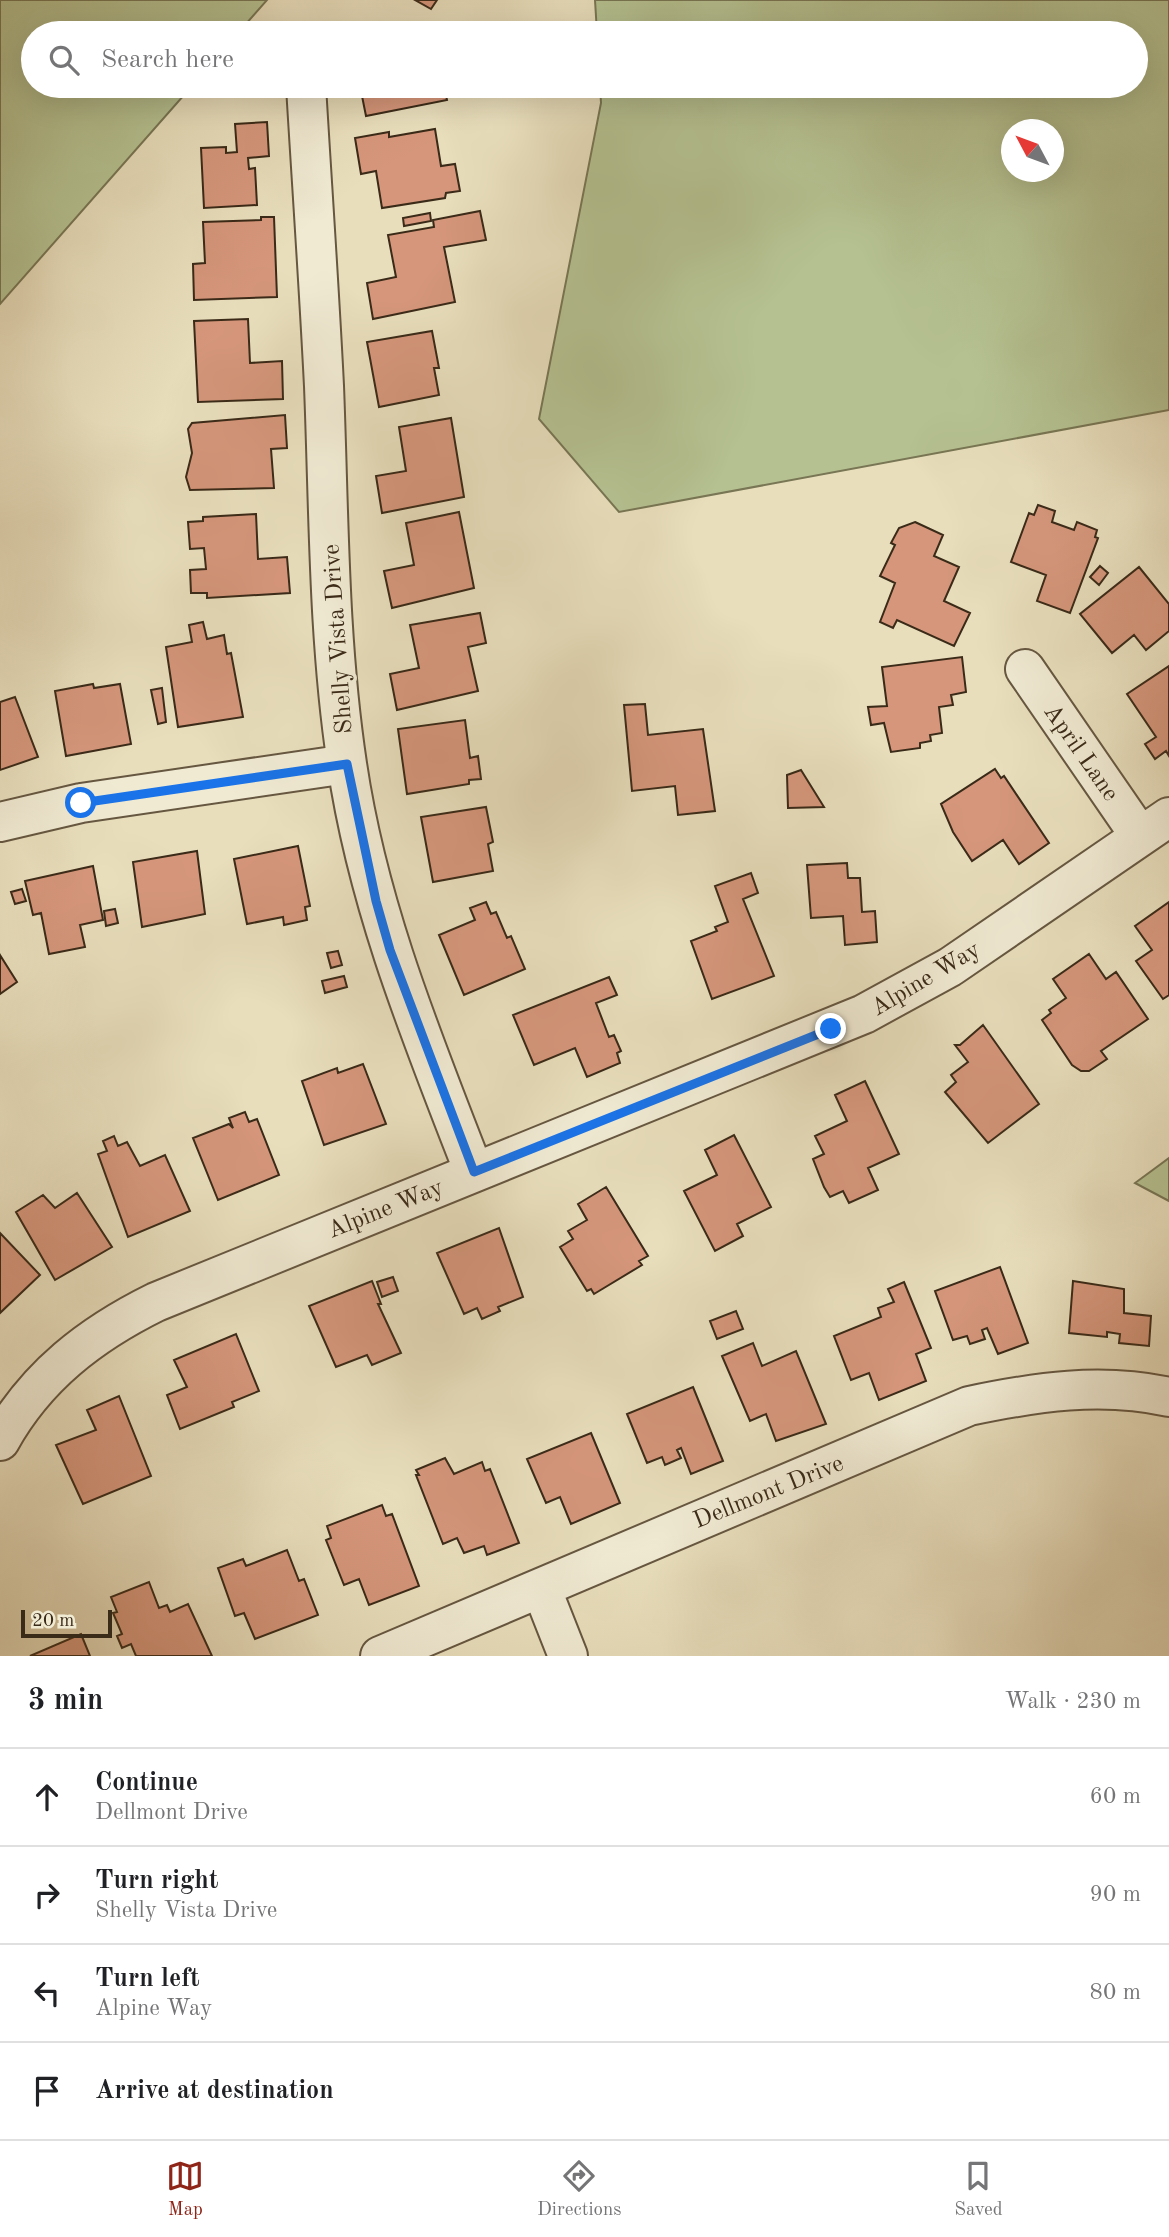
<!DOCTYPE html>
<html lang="en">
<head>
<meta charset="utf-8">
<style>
	body { margin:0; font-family:"Old Standard TT",serif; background:#f2f2f2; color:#202124 }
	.compass { position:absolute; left:1001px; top:119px; width:63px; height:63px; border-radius:50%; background:#fff; box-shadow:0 7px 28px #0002; rotate:311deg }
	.scale { position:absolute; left:21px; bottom:18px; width:91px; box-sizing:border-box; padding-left:7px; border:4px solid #3a2a18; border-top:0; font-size:19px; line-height:24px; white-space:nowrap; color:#3a2a18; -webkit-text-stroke:5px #f0ead3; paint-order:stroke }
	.stop { position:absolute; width:21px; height:21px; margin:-16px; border:5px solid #1a73e8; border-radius:50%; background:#fff }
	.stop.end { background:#1a73e8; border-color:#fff; box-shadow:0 2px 7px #0008 }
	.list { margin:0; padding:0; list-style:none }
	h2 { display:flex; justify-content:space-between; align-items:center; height:91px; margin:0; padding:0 28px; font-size:30px }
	h2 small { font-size:23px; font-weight:400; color:#757577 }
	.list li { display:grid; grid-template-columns:46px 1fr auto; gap:21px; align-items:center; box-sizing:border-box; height:98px; padding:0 28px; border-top:2px solid #e0e0e0 }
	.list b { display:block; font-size:26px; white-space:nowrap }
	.list p { margin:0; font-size:23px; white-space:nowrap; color:#757577 }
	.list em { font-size:23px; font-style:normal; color:#757577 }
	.icon { flex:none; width:38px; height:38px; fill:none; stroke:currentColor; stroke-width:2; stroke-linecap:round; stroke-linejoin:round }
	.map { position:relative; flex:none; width:1169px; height:1656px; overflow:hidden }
	.search { position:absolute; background:#fff; box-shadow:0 7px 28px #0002; left:21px; right:21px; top:21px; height:77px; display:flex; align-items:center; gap:18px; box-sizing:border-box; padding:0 24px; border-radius:38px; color:#757577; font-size:26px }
	.sheet { height:483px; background:#fff }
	nav { display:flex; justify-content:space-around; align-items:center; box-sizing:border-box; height:98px; border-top:2px solid #e0e0e0; background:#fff; font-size:19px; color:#757577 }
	nav a { display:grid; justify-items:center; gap:4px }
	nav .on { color:#8f2418 }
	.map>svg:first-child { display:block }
	.green { fill:#b5c191; stroke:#787654; stroke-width:2; fill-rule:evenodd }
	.building { fill:#d5967b; stroke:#3a2a18; stroke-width:2 }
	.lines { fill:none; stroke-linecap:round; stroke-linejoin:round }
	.minor-casing { stroke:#665741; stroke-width:42 }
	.minor { stroke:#f0ead3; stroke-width:38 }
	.route { stroke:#1a73e8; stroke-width:9 }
	.labels { text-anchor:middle; stroke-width:7; stroke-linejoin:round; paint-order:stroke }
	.street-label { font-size:24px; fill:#3a2a18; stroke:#f0ead3 }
</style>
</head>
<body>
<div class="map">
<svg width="1169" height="1656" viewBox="0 0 1169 1656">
	<rect width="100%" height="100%" fill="#e8debc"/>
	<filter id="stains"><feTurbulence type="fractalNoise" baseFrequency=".00286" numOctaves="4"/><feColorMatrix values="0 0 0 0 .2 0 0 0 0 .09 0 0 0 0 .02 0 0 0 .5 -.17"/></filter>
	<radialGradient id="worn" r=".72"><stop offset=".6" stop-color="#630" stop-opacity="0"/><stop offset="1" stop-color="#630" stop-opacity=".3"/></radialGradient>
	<path class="green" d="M0,0h267l-29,33h-205v53h159l-192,218z
		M595,0h574v410l-550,102 -80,-93 62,-316 -1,-17h536v-53h-539zM1012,130h42v42h-42z
		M1169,1158v43l-34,-18z"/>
	<path class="building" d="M415,0h22l-6,9z
		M419,27l2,6h-33z
		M360,86h84l3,14 -81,16z
		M267,122l2,34 -21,2 1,11 6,-1 2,37 -53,3 -3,-60 25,-1v6l11,-1 -2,-28z
		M435,129l6,37 14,-2 5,27 -14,2 -1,5 -63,10 -6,-37 -15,3 -6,-36 34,-6v5z
		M480,211l6,29 -42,7 11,55 -82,17 -6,-36 29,-6 -8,-42 46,-8 -1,-7z
		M430,213l1,8 -27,5 -1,-8z
		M261,217h13l3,80 -83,3 -1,-36 12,-1 -2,-41 58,-2z
		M248,319l2,44 32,-2 1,38 -85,3 -4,-81z
		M432,331l7,37h-5l5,27 -60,12 -12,-65z
		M285,415l2,33 -16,1 3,39 -84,2 -4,-13 6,-24 -4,-24 4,-6z
		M451,418l13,79 -82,16 -6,-37 30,-5 -7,-44z
		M1038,505l17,6 -3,11 22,8 3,-8 20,8 -2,7 3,1 -28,75 -33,-12 9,-26 -35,-13 18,-49 5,2z
		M459,512l15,76 -82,20 -8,-37 30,-6 -8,-42z
		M256,514l2,45 29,-2 3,36 -83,5v-5h-16l-1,-23 16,-1 -2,-21 -14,1 -2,-27 15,-1v-4z
		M915,522l28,13 -9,21 25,11 -15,34 26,12 -16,33 -57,-26 -4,8 -13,-6 15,-39 -15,-7 15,-31 -4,-2 8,-15z
		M1100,566l8,7 -9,12 -9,-8z
		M1139,567l30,37v27l-23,19 -12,-15 -22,18 -32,-39z
		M480,613l6,30 -18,4 10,44 -81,19 -7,-36 29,-6 -9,-43z
		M203,622l4,17 17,-4 3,19 4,-1 12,64 -65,10 -12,-80 26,-5 -3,-17z
		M962,657l4,35 -15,3 2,10 -14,2 3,26 -12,2 1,6 -11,2v5l-29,4 -7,-29 -13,2 -3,-18 19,-1 -5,-39z
		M1169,666v90l-3,-5 -11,8 -10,-15 11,-7 -29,-43z
		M93,684l1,4 26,-4 11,60 -65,12 -11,-65z
		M162,688l4,34 -8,2 -7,-34z
		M15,697l23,60 -38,13v-68z
		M645,704l3,31 55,-6 12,82 -37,4 -3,-29 -43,5 -8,-86z
		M465,720l5,38 8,-2 3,23 -12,1v4l-62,10 -9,-65z
		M995,769l6,9 3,-2 45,67 -30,21 -16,-24 -31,21 -19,-29 -12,-28z
		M801,770l23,37 -36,1 -1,-33z
		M486,807l7,35 -5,2 5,27 -60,11 -12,-65z
		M298,846l12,60 -5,1 2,13 -23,5 -1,-8 -36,7 -13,-65z
		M197,851l8,63 -63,13 -9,-65z
		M847,863l1,15h12l2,34 13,-1 2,31 -32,3 -2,-29 -32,2 -4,-53z
		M93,866l10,54 -23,5 5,22 -36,7 -8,-41 -8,2 -8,-34z
		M751,873l7,20 -15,6 31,77 -62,23 -21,-58 26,-10 -2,-4 13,-5 -13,-36z
		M22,889l4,12 -11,3 -4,-12z
		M486,902l5,12 5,-2 11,26 4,-2 14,33 -61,26 -25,-60 36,-15 -5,-12z
		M1169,902v93l-6,4 -27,-38 16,-11 -17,-24z
		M115,909l3,14 -12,3 -2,-15z
		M338,951l4,14 -11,3 -4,-15z
		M1089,954l17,25 10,-7 32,47 -47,32 6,8 -18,12h-8l-9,-6 -30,-45 9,-7 -2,-3 17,-12 -13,-19z
		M0,955l17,27 -17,12z
		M344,976l3,11 -22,6 -3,-12z
		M609,977l8,18 -21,8 13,34 5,-2 7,16 -4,2 3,10 -33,14 -12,-29 -41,17 -21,-50z
		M983,1025l56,79 -51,39 -43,-51 11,-10 -5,-7 17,-13 -13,-17h5z
		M363,1064l23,60 -62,21 -22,-64 35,-13 1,5z
		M865,1081l34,73 -31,14 10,22 -29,13 -6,-12 -13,6 -6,-10 -11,-28 11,-5 -9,-18 32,-15 -12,-26z
		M245,1112l4,10 8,-3 22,56 -61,25 -25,-62 36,-14 4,4 -4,-10z
		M734,1135l37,72 -34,17 6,12 -28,15 -31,-60 33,-16 -12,-25z
		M114,1136l4,10 9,-4 13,24 25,-11 25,56 -62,26 -30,-83 9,-3 -4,-10z
		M606,1187l42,69 -9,5 3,4 -48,29 -3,-5 -4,2 -27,-44 13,-8 -5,-8 19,-11 -9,-16z
		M77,1193l35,54 -57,33 -39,-68 27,-17 12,13z
		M499,1228l24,69 -25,10 2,4 -18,8 -5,-11 -13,6 -27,-61z
		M0,1233l40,42 -40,38z
		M1000,1267l28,76 -30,11 -11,-26 -5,2 3,9 -15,5 -3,-8 -14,4 -18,-49z
		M393,1277l5,14 -16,6 -5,-15z
		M372,1281l9,23h-3l23,49 -29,12 -5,-10 -31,12 -27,-61z
		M1073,1281l51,8v24l27,3 -2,30 -30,-3 1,-9 -13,-2v5l-38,-4z
		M904,1282l27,66 -15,6 10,27 -47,19 -10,-27 -18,7 -17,-44 47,-19 -3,-9 16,-6 -6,-13z
		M736,1311l7,18 -26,10 -7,-18z
		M236,1334l23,57 -27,11 2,5 -54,22 -13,-34 20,-8 -13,-27z
		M753,1343l9,23 34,-15 30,73 -50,17 -10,-27 -16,7 -28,-65z
		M693,1387l30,74 -32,13 -10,-26 -4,2 4,8 -16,7 -3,-8 -15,6 -20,-49z
		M119,1396l32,80 -68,28 -27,-59 40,-15 -9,-20z
		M591,1433l29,70 -49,21 -11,-27 -14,6 -19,-44z
		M445,1458l9,16 28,-12 3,9 5,-2 29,74 -32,12 -3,-9 -20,7 -7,-15 -14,6 -27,-69h3l-3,-5z
		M382,1505l4,11 6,-2 27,72 -50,19 -10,-26 -15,6 -18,-45 5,-2 -4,-12z
		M287,1550l12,31 5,-2 14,36 -63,24 -11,-26 -9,3 -17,-48 25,-9 3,7z
		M149,1582l10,26 8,-3 3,7 18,-8 24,52h-76l-5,-12 -9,4 -5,-12 5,-2 -9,-21 4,-1 -6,-15z
		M81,1634l9,22h-60z"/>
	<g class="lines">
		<g class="minor-casing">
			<path id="minor" d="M306,86c6,100 13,200 18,300 5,126 4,252 23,378 21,143 75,274 127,408
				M1025,669l115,167
				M0,822l81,-19 266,-39
				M0,1441c36,-65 91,-107 156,-139l708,-288 86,-47 219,-150
				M542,1590l26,66
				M380,1656l589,-250c67,-14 132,-24 200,-9"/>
		</g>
		<use href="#minor" class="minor"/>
	</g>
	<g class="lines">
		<path class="route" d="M81,803l266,-39 29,137 14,49 84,222 357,-143"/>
	</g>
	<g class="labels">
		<g class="street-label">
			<text transform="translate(337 639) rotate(-94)" y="8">Shelly Vista Drive</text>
			<text transform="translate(1082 752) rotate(55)" y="8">April Lane</text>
			<text transform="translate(925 978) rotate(-31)" y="8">Alpine Way</text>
			<text transform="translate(385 1208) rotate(-22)" y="8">Alpine Way</text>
			<text transform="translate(768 1491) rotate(-22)" y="8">Dellmont Drive</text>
		</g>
	</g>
	<rect width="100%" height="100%" filter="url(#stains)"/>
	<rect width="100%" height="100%" fill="url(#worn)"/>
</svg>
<svg class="compass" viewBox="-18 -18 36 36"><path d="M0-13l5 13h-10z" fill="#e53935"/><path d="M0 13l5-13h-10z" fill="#757577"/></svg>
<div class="scale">20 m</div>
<div class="stop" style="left:81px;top:803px"></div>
<div class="stop end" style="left:831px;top:1029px"></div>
<div class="search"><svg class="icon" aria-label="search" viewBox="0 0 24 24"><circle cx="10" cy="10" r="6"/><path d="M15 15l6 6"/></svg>Search here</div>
</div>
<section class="sheet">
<h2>3 min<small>Walk · 230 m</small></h2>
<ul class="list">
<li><svg class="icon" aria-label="ahead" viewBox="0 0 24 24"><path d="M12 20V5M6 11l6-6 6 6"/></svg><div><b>Continue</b><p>Dellmont Drive</p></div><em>60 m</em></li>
<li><svg class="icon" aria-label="right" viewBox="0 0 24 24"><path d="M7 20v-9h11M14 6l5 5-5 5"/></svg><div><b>Turn right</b><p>Shelly Vista Drive</p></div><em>90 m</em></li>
<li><svg class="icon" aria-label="left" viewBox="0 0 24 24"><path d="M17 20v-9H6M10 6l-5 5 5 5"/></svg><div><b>Turn left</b><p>Alpine Way</p></div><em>80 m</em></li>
<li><svg class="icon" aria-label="arrive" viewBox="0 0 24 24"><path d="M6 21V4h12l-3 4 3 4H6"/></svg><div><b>Arrive at destination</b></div></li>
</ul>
</section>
<nav>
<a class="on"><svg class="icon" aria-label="map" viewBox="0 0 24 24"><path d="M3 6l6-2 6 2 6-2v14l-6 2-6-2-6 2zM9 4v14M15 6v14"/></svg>Map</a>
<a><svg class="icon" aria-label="directions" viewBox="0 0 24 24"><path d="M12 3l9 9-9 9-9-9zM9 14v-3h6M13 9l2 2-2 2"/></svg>Directions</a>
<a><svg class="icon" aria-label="saved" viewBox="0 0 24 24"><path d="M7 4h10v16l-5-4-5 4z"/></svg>Saved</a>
</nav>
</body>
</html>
